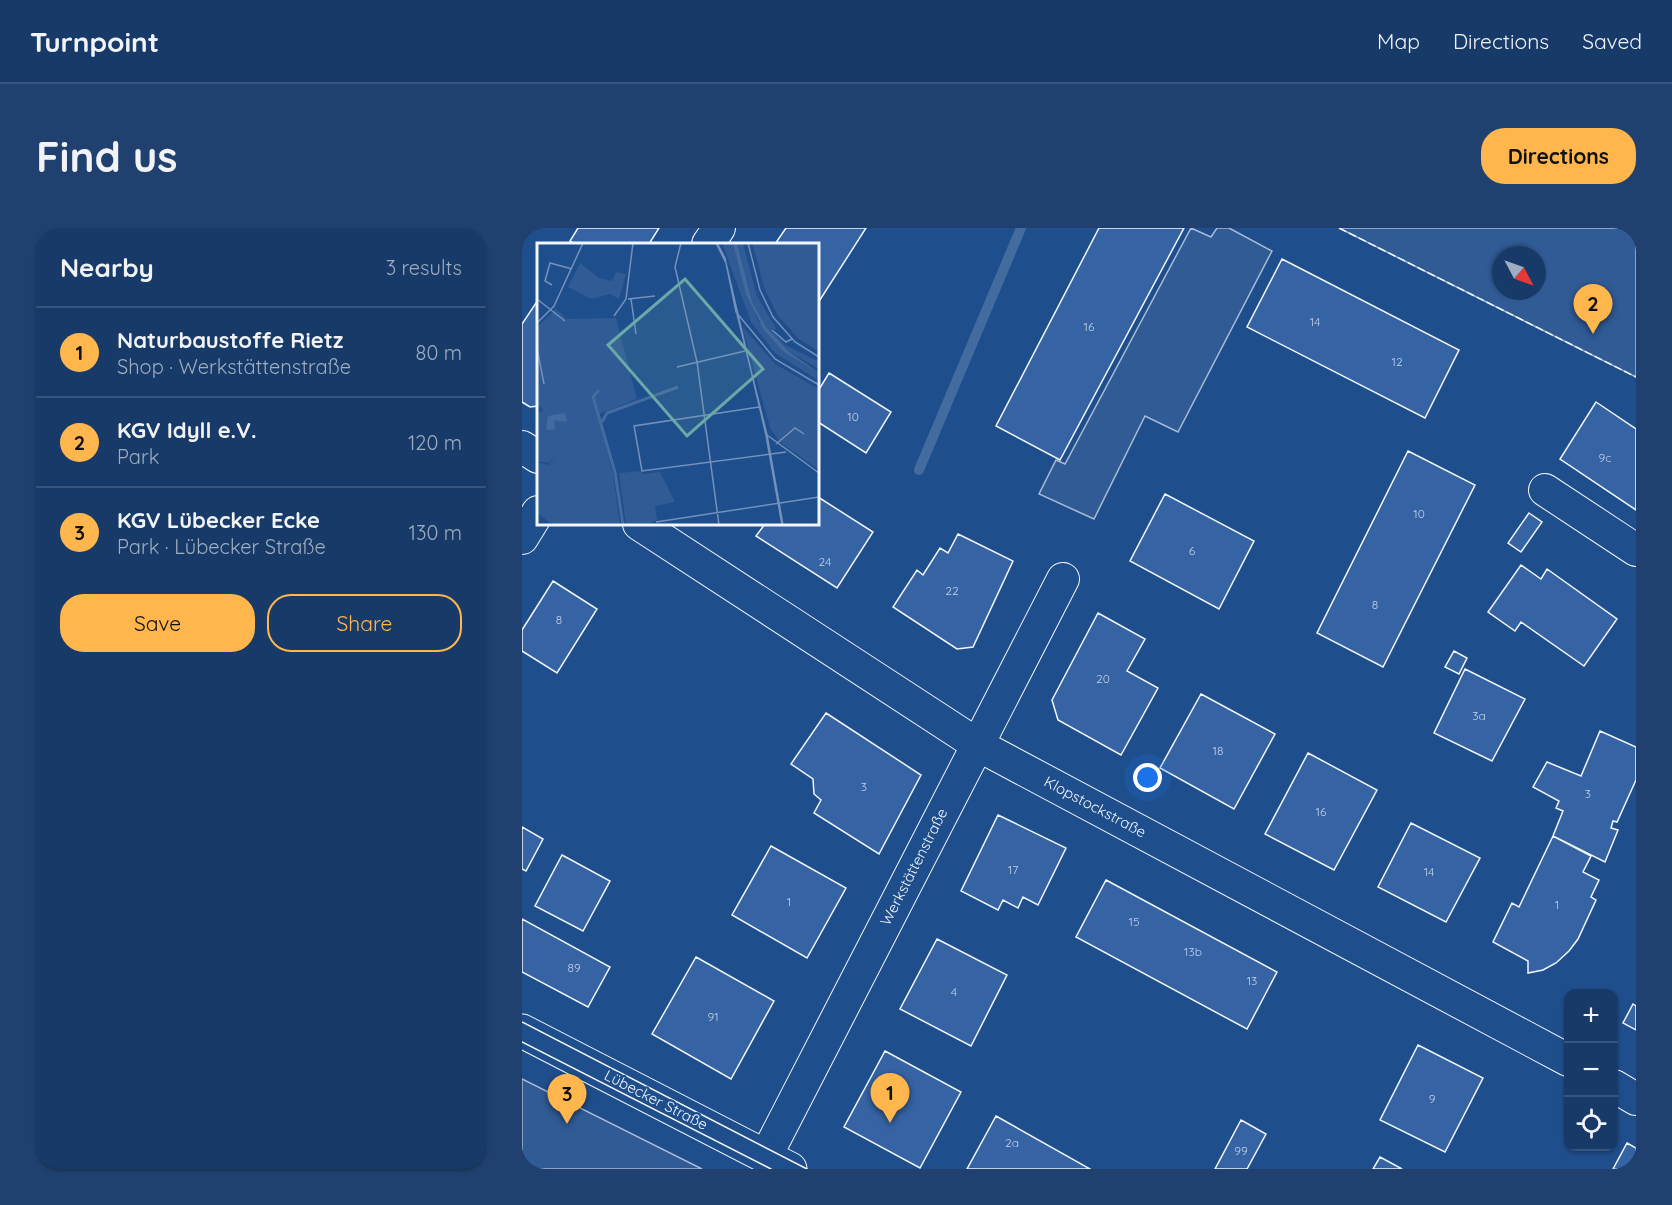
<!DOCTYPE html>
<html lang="en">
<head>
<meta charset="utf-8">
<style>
	body { margin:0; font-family:Quicksand,sans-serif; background:#20416f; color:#f1f3f6 }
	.controls { position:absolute; right:18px; bottom:18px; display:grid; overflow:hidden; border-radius:12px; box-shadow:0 2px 4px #0004 }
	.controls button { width:54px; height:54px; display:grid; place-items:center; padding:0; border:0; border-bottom:2px solid #36547d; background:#173a69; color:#f1f3f6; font:30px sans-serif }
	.compass { position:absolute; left:970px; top:18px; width:54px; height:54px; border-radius:50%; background:#173a69; box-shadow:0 2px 4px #0004; rotate:131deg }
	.you { position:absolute; left:626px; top:550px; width:21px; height:21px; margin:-15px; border:4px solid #fff; border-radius:50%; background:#1a73e8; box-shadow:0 0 0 9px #1a73e833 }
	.badge { display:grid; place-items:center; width:39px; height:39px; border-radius:50%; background:#ffb74d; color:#111; font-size:20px; font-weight:700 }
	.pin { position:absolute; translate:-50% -50px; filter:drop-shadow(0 2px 3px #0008) }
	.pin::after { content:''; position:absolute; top:32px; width:21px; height:18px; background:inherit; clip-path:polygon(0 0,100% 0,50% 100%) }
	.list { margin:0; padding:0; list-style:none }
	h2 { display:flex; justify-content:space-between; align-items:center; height:78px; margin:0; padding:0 24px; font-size:26px }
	h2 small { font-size:20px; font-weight:400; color:#9eadc0 }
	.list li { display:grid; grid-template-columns:39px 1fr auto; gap:18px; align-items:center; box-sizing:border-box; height:90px; padding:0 24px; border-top:2px solid #36547d }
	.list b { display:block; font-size:22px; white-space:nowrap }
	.list p { margin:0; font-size:20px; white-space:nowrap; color:#9eadc0 }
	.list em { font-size:20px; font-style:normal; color:#9eadc0 }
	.actions { display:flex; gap:12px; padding:18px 24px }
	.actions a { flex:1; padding:14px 0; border:2px solid #ffb74d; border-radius:24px; text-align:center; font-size:21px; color:#ffb74d }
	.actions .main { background:#ffb74d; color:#111 }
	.icon { flex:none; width:33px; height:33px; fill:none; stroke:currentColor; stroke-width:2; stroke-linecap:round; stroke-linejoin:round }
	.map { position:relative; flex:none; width:1114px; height:941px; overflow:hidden; border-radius:24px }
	header { display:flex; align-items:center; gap:36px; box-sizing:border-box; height:84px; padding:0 30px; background:#173a69; border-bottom:2px solid #36547d }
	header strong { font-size:28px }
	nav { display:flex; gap:33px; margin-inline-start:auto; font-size:21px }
	.intro { display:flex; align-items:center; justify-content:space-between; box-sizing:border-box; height:144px; padding:0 36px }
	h1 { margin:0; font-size:42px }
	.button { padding:15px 27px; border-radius:24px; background:#ffb74d; color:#111; font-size:21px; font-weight:700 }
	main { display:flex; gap:36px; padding:0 36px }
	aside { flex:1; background:#173a69; border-radius:24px; box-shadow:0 2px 4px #0004 }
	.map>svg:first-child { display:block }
	.built { fill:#305b95; stroke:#a8bbd7; stroke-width:1.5; fill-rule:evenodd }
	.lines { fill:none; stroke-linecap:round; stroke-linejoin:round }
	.stream { stroke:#446ba0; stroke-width:10 }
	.building { fill:#3563a3; stroke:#f2f6ff; stroke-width:1.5 }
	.street-casing { stroke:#f2f6ff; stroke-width:34 }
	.secondary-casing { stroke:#f2f6ff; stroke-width:35 }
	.street { stroke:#1f4e8c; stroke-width:32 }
	.secondary { stroke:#1f4e8c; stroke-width:33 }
	.tram { stroke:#f2f6ff; stroke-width:1.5 }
	.fence { stroke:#f2f6ff; stroke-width:1.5; stroke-dasharray:8 3; stroke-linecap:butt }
	.labels { text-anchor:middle; stroke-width:4.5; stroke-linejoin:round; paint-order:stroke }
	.number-label { font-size:12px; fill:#c3d1e8 }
	.street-label { font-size:15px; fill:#f2f6ff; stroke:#1f4e8c }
	.inset-river { fill:none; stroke:#446ba0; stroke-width:3 }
	.inset-road { fill:none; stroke:#7391ba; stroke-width:1.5 }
	.view { fill:#6aa9a8; fill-opacity:0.15; stroke:#6aa9a8; stroke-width:3 }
	.inset-edge { fill:none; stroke:#f2f6ff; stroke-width:3 }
</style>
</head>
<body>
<header>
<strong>Turnpoint</strong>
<nav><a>Map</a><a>Directions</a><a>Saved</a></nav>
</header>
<div class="intro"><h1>Find us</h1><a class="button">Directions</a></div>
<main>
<aside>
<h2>Nearby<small>3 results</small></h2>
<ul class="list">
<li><span class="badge">1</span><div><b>Naturbaustoffe Rietz</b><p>Shop · Werkstättenstraße</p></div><em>80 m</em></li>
<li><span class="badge">2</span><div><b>KGV Idyll e.V.</b><p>Park</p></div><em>120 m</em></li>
<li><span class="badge">3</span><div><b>KGV Lübecker Ecke</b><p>Park · Lübecker Straße</p></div><em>130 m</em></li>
</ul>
<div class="actions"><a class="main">Save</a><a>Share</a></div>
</aside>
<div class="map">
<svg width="1114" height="941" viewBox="0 0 1114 941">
	<rect width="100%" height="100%" fill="#1f4e8c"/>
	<path class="built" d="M669,0l20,9 6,-9h12l43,23 -94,181 -33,-16 -51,103 -55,-25 17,-34 9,4z
		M817,0h297v149zM979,27h36v36h-36z
		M0,851l180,90h-180z"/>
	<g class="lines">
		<path class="stream" d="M397,242l102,-242"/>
	</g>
	<path class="building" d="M56,0h81l-10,16h-74l-5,-3z
		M264,0h80l-48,75v-59h-43z
		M577,0h85l-124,232 -64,-34z
		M760,31l177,91 -34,68 -178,-91z
		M16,72v106l-8,1 -8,-5v-78z
		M307,145l62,39 -25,41 -48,-31v-31z
		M1074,174l40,27v81l-76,-51z
		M886,223l67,34 -92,182 -66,-34z
		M643,266l89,47 -35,68 -89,-48z
		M296,269l55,35 -36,56 -81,-52 9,-12h53z
		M1007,285l13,9 -21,30 -13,-9z
		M436,306l55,27 -40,86 -16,2 -64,-42 24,-37 6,5 17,-27 8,5z
		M999,337l20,14 6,-10 70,50 -33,47 -63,-44 -6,9 -27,-19z
		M31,353l44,28 -40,64 -35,-22v-21z
		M576,385l47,26 -18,32 31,17 -37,67 -63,-35 -6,-20z
		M932,423l13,7 -8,16 -14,-7z
		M943,441l60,30 -33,62 -58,-28z
		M679,466l74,40 -41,75 -74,-41z
		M304,485l95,62 -42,79 -65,-41 7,-13 -7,-6 -1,-15 -22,-15z
		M1078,503l36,16v33l-19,42 -4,-1 -2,7 7,2 -13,32 -52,-26 10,-25 -7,-3 3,-7 -26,-14 14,-25 34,14z
		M786,525l69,37 -43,80 -69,-36z
		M476,587l68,33 -28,57 -15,-8 -5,11 -15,-8 -5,10 -37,-19z
		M889,595l69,35 -34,64 -68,-35z
		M0,599l21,12 -17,32 -4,-2z
		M1031,608l38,20 -8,16 16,8 -8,17 5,3 -18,39 -9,12 -13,12 -13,7 -15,3v-12l-35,-19 19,-39 7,4z
		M249,618l75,42 -39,70 -75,-43z
		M40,627l48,26 -27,50 -48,-25z
		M584,652l171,92 -30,57 -171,-92z
		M0,691l88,48 -22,40 -66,-35z
		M415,711l70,36 -36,71 -71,-37z
		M174,729l78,44 -43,78 -79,-45z
		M1111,776l3,2v24l-13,-7z
		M896,817l65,33 -38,74 -65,-32z
		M363,823l76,41 -41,76 -76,-41z
		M474,888l94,53h-123z
		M719,892l25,14 -19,35h-32z
		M1105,915l9,5v21h-23z
		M858,929l22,12h-29z"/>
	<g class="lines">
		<g class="street-casing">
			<path id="street" d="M186,16l11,-16
				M0,219l16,10
				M1023,262l91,60
				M117,296l339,221 590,315
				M0,310l16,-26
				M1092,858l22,13
				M244,928l297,-577"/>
		</g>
		<g class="secondary-casing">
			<path id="secondary" d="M0,803l268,138"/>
		</g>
		<use href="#street" class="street"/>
		<use href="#secondary" class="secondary"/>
		<path class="tram" d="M0,794l285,147
			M0,814l249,127"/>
		<path class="fence" d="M817,0l297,149"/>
	</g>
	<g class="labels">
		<g class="number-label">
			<text x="793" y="98">14</text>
			<text x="567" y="103">16</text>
			<text x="875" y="138">12</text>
			<text x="331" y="193">10</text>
			<text x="1083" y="234">9c</text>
			<text x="897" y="290">10</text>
			<text x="670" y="327">6</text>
			<text x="303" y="338">24</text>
			<text x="430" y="367">22</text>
			<text x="853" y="381">8</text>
			<text x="37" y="396">8</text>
			<text x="581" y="455">20</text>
			<text x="957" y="492">3a</text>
			<text x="696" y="527">18</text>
			<text x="342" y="563">3</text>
			<text x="1066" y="570">3</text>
			<text x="799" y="588">16</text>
			<text x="491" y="646">17</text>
			<text x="907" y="648">14</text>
			<text x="267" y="678">1</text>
			<text x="1035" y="681">1</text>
			<text x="612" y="698">15</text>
			<text x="671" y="728">13b</text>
			<text x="52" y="744">89</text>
			<text x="730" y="757">13</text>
			<text x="432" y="768">4</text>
			<text x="191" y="793">91</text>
			<text x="910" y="875">9</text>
			<text x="490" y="919">2a</text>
			<text x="719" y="927">99</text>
		</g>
		<g class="street-label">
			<text transform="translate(573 579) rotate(28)" y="5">Klopstockstraße</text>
			<text transform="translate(392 639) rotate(-63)" y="5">Werkstättenstraße</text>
			<text transform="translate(134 872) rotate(27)" y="5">Lübecker Straße</text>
		</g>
	</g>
	<g transform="translate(15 15)">
		<rect width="282" height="282" fill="#1f4e8c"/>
		<path d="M185,0h11l24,76 27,33 34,20 -2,7 -41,-26 -24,-31zM200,0h6l14,53 20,34 -6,-2 4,6 10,11 33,16 1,8 -31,-18 -22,-24 -14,-25zM215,0h67v109l-20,-13 -21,-23 -13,-26zM43,20l19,15 13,3 4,-9 10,2 -7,25 -9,-5 -19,5 -23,-12zM19,66l11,10 49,-1 21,81 -38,15 -4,-11h-1l19,70 7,52h-67l-16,-12v-51l11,3 8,-9 -8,7 -11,-2v-48l7,-3 -7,-5v-78zM205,83l33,38 44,25v81l-39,-28 -10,-14zM104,228l1,3 18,-2 15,30 -20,4 2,14 -11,5h-20l-7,-52z" fill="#305b95"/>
		<path d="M196,0h4l15,59 14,25 22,24 31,22 -35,-21 -20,-22 -18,-36zM28,170l2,9 -13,-2 1,9 -9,1 2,-14z" fill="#446ba0"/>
		<path class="inset-river" d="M62,147l-6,7 22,75 8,53M65,179l5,-9 71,-26"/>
		<path class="inset-road" d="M144,0l-6,24 22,95 22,163M179,0l10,20 40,172 16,90M180,0l8,15 11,54 39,47 44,26M211,0l12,47 13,27 22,25 24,15M15,42l-7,-4 5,-18 22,6M0,56l28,22M91,56l27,-3M94,56l5,35M200,71l30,121 16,90M77,73l12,-17 7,-56M0,80l17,-17 29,-63M235,87l14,12 6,-3M0,105l7,36M140,124l68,-16M222,164l-125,19 8,45 144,-19M230,192l52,38M239,201l19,-16 9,6M119,279l163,-25"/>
		<path class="view" d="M148,36l78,90 -76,67 -79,-91z"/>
		<rect width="282" height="282" class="inset-edge"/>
	</g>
</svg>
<div class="controls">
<button>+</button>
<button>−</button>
<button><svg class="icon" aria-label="locate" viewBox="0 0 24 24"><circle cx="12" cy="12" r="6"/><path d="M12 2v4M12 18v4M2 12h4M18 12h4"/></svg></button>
</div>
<svg class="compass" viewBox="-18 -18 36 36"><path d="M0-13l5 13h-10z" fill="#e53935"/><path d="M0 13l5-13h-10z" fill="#9eadc0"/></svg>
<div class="you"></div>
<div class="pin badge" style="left:368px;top:895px">1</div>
<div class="pin badge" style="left:1071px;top:106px">2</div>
<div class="pin badge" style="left:45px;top:896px">3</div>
</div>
</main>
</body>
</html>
